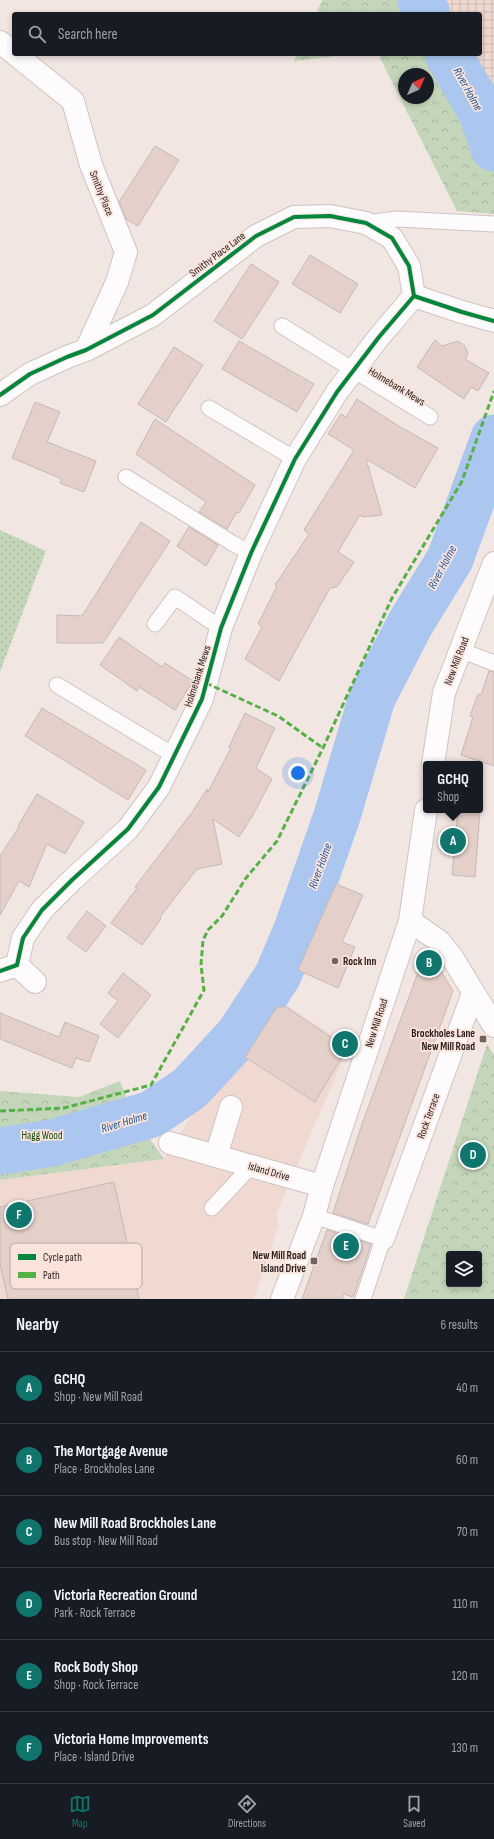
<!DOCTYPE html>
<html lang="en">
<head>
<meta charset="utf-8">
<style>
	body { margin:0; font-family:"Sofia Sans Condensed",sans-serif; background:#242831; color:#f1f3f6 }
	.controls { position:absolute; right:12px; bottom:12px; display:grid; overflow:hidden; border-radius:4px; box-shadow:0 2px 6px #0003 }
	.controls button { width:36px; height:36px; display:grid; place-items:center; padding:0; border:0; border-bottom:1px solid #363941; background:#171b24; color:#f1f3f6; font:20px sans-serif }
	.compass { position:absolute; left:398px; top:68px; width:36px; height:36px; border-radius:50%; background:#171b24; box-shadow:0 2px 6px #0003; rotate:45deg }
	.you { position:absolute; left:298px; top:773px; width:14px; height:14px; margin:-10px; border:3px solid #fff; border-radius:50%; background:#1a73e8; box-shadow:0 0 0 6px #1a73e833 }
	.badge { display:grid; place-items:center; width:26px; height:26px; border-radius:50%; background:#0f766e; color:#fff; font-size:13px; font-weight:700 }
	.pin { position:absolute; translate:-50% -50%; border:2px solid #fff; box-shadow:0 1px 4px #0006 }
	.popup { position:absolute; left:423px; top:761px; width:60px; height:52px; box-sizing:border-box; display:grid; place-content:center; border-radius:4px; background:#171b24; filter:drop-shadow(0 1px 3px #0005); font-size:13px; white-space:nowrap; color:#9ea1a6 }
	.popup b { font-size:15px; color:#f1f3f6 }
	.popup::after { content:''; position:absolute; left:50%; top:100%; margin-left:-8px; border:8px solid transparent; border-top-color:#171b24 }
	.list { margin:0; padding:0; list-style:none }
	h2 { display:flex; justify-content:space-between; align-items:center; height:52px; margin:0; padding:0 16px; font-size:17px }
	h2 small { font-size:13px; font-weight:400; color:#9ea1a6 }
	.list li { display:grid; grid-template-columns:26px 1fr auto; gap:12px; align-items:center; box-sizing:border-box; height:72px; padding:0 16px; border-top:1px solid #363941 }
	.list b { display:block; font-size:15px; white-space:nowrap }
	.list p { margin:0; font-size:13px; white-space:nowrap; color:#9ea1a6 }
	.list em { font-size:13px; font-style:normal; color:#9ea1a6 }
	.icon { flex:none; width:22px; height:22px; fill:none; stroke:currentColor; stroke-width:2; stroke-linecap:round; stroke-linejoin:round }
	.map { position:relative; flex:none; width:494px; height:1299px; overflow:hidden }
	.search { position:absolute; background:#171b24; box-shadow:0 2px 6px #0003; left:12px; right:12px; top:12px; height:44px; display:flex; align-items:center; gap:10px; box-sizing:border-box; padding:0 14px; border-radius:4px; color:#9ea1a6; font-size:15px }
	.sheet { height:484px; background:#171b24 }
	nav { display:flex; justify-content:space-around; align-items:center; box-sizing:border-box; height:56px; border-top:1px solid #363941; background:#171b24; font-size:11px; color:#9ea1a6 }
	nav a { display:grid; justify-items:center; gap:2px }
	nav .on { color:#0f766e }
	.map>svg:first-child { display:block }
	.built { fill:#efd9d1 }
	.industrial { fill:url(#industrial-grid) }
	.grass { fill:url(#grass-dots) }
	.forest { fill:url(#forest-crowns); fill-rule:evenodd }
	.lines { fill:none; stroke-linecap:round; stroke-linejoin:round }
	.river { stroke:#abc7f0; stroke-width:47 }
	.building { fill:#e4d0c9; stroke:#c3bab7 }
	.lane-casing { stroke:#cec4c1; stroke-width:17 }
	.street-casing { stroke:#cec4c1; stroke-width:24 }
	.primary-casing { stroke:#cec4c1; stroke-width:24 }
	.lane { stroke:#fdfbfb; stroke-width:15 }
	.street { stroke:#fdfbfb; stroke-width:22 }
	.primary { stroke:#fdfbfb; stroke-width:22 }
	.quiet { stroke:#56b145; stroke-width:3; stroke-dasharray:6 3; stroke-linecap:butt }
	.cycleway-casing { stroke:#f9e3db; stroke-width:6 }
	.cycleway { stroke:#00873e; stroke-width:4 }
	.poi-dot { fill:#6e6561; stroke:#f9e3db; stroke-width:1.5 }
	.labels { text-anchor:middle; stroke-width:3.5; stroke-linejoin:round; paint-order:stroke }
	.street-label { font-size:11px; fill:#271f1c; stroke:#f9e3db }
	.poi-label { font-size:11px; font-weight:bold; fill:#271f1c; stroke:#f9e3db; text-anchor:end }
	.park-label { font-size:11px; fill:#1a4b10; stroke:#f9e3db }
	.water-label { font-size:12px; font-style:italic; fill:#1b559b; stroke:#f9e3db }
	.key { fill:#f9e3db; stroke:#baa8a2; stroke-width:1 }
	.key-label { font-size:11px; fill:#271f1c }
</style>
</head>
<body>
<div class="map">
<svg width="494" height="1299" viewBox="0 0 494 1299">
	<defs>
		<pattern id="industrial-grid" width="8" height="8" patternUnits="userSpaceOnUse"><rect width="8" height="8" fill="#efd9d1"/><path d="M0 4h8M4 0v8" fill="none" stroke="#cdbab3"/></pattern>
		<pattern id="grass-dots" width="8" height="8" patternUnits="userSpaceOnUse"><rect width="8" height="8" fill="#c4d6b9"/><path d="M2 2h.1M6 6h.1" fill="none" stroke="#a8b79e" stroke-width="1.8" stroke-linecap="round"/></pattern>
		<pattern id="forest-crowns" width="20" height="18" patternUnits="userSpaceOnUse"><rect width="20" height="18" fill="#c4d6b9"/><path d="M2 6a3 3 0 1 1 6 0M12 15a3 3 0 1 1 6 0" fill="none" stroke="#a8b79e"/></pattern>
	</defs>
	<rect width="100%" height="100%" fill="#f2e6e2"/>
	<path class="built" d="M280,1001l69,45 -73,168 3,11 -25,74h-254v-119l164,-21 29,-46 46,-54z"/>
	<path class="industrial" d="M434,0h60v171l-41,-117h27v-40h-41z"/>
	<path class="grass" d="M0,530l46,21 -46,121z"/>
	<path class="forest" d="M322,0h112l5,14h-123z
		M297,54h57l-60,7z
		M378,54h75l41,117v43l-37,-3zM404,74h24v24h-24z
		M487,1044l7,11v244h-90zM449,1254h30v30h-30z
		M120,1081l13,34 31,44 -164,21v-89l79,6z"/>
	<g class="lines">
		<path class="river" d="M421,0l6,14
			M448,54l34,58 12,36
			M0,1151l52,-8 100,-29 38,-26 49,-53 39,-60 19,-45 40,-114 35,-118 38,-74 40,-65 44,-121"/>
	</g>
	<path class="building" d="M155,146l24,14 -41,66 -12,-7 -7,-17z
		M310,255l48,29 -18,29 -48,-29z
		M251,264l28,18 -37,57 -28,-18z
		M435,340l7,6 16,-5 7,5 3,8 -3,5 24,14 -11,18 -7,-4 -7,12 -47,-32z
		M239,341l75,43 -17,28 -75,-43z
		M174,347l29,18 -37,57 -28,-18z
		M357,399l40,26 41,23 -23,40 -49,-29 16,56 -19,2 -3,-2 -22,37 16,10 -17,25 -7,1 -51,93 -34,-22 17,-32 -4,-3 19,-38 -2,-1 34,-51 -5,-4 50,-80 -26,-16 13,-20 5,3z
		M35,402l25,10 -13,30 49,19 -12,31 -24,-9 2,-4 -50,-21z
		M155,419l100,66 -16,28 -2,-1 -10,17 -28,-17 7,-10 -70,-48z
		M141,522l29,19 -67,102h-46v-28l25,1z
		M189,527l29,18 -12,21 -29,-20z
		M119,637l43,30 3,-4 28,18 -18,29 -36,-23 -2,4 -37,-26z
		M489,671l5,1v94l-33,-11 12,-38 -3,-1 8,-22 3,1z
		M42,708l104,62 -18,30 -103,-64z
		M245,713l30,15 -19,40 16,11 -19,36 -14,22 -26,-18 9,45 -25,5 -37,48 1,2 -19,26 -31,-22 26,-35 -2,-1 58,-76 14,-22 1,3 23,-44 -2,-1z
		M37,794l47,28 -19,32 -18,-10 -18,43 -10,-6 -19,34v-59l19,-29 -1,-1z
		M458,810h22l-5,67 -23,-2z
		M336,884l27,11 -21,47 13,5 -17,41 -40,-18z
		M87,911l19,15 -20,26 -19,-14z
		M427,948l26,43 -85,233 -35,-11 29,-89z
		M123,973l28,22 -33,43 -18,-14 18,-23 -10,-8z
		M277,1007h9l61,41 -32,54 -70,-45z
		M0,1013l59,24 6,-15 34,14 -10,26 -13,-4 -4,10 -72,-29z
		M114,1182l25,117h-131l-8,-35v-57z
		M327,1230l44,14 -8,25 -10,28 -9,-3 -2,5h-40z"/>
	<g class="lines">
		<g class="lane-casing">
			<path id="lane" d="M366,223l31,-4 97,5
				M282,326l148,91
				M209,408l86,51
				M126,477l106,66 19,10
				M155,624l20,-27 46,31
				M460,650l34,13
				M57,685l118,71
				M212,1208l39,-42
				M314,1216l69,23 -20,60"/>
		</g>
		<g class="street-casing">
			<path id="street" d="M0,42l14,11
				M15,54l58,47 18,64 35,87 -9,30 -31,68
				M0,395l30,-21 37,-17 19,-7 67,-35 103,-79 38,-19 36,-1 36,7 26,15 17,28 5,30 48,16 32,9
				M410,921l29,20 13,16 42,69
				M17,965l18,17
				M0,971l17,-6 6,-27 19,-28 30,-30 56,-51 31,-42 43,-88 19,-71 30,-75 44,-94 42,-67 42,-55 35,-41
				M170,1143l152,43
				M216,1156l15,-49
				M383,1239l90,-246"/>
		</g>
		<g class="primary-casing">
			<path id="primary" d="M433,764l11,-71 50,-130
				M282,1299l32,-83 8,-30 88,-265 16,-111"/>
		</g>
		<use href="#lane" class="lane"/>
		<use href="#street" class="street"/>
		<use href="#primary" class="primary"/>
		<path class="quiet" d="M206,683l72,33 45,32
			M0,1111l64,-3 87,-23 53,-95 -3,-25 2,-25 5,-10 14,-14 24,-38 31,-37 46,-93 69,-150 70,-117 32,-90"/>
		<g class="cycleway-casing">
			<path id="cycleway" d="M0,395l30,-21 37,-17 19,-7 67,-35 103,-79 38,-19 36,-1 36,7 26,15 17,28 5,30 48,16 32,9
				M0,971l17,-6 6,-27 19,-28 30,-30 56,-51 31,-42 43,-88 19,-71 30,-75 44,-94 42,-67 42,-55 35,-41"/>
		</g>
		<use href="#cycleway" class="cycleway"/>
	</g>
	<g class="poi-dot">
		<circle cx="335" cy="961" r="4"/>
		<rect x="479" y="1035" width="8" height="8" rx="2"/>
		<rect x="310" y="1257" width="8" height="8" rx="2"/>
	</g>
	<g class="labels">
		<g class="street-label">
			<text transform="translate(102 193) rotate(68)" y="4">Smithy Place</text>
			<text transform="translate(217 254) rotate(-37)" y="4">Smithy Place Lane</text>
			<text transform="translate(397 386) rotate(31)" y="4">Holmebank Mews</text>
			<text transform="translate(456 661) rotate(-69)" y="4">New Mill Road</text>
			<text transform="translate(197 676) rotate(-72)" y="4">Holmebank Mews</text>
			<text transform="translate(376 1023) rotate(-72)" y="4">New Mill Road</text>
			<text transform="translate(428 1116) rotate(-70)" y="4">Rock Terrace</text>
			<text transform="translate(269 1171) rotate(16)" y="4">Island Drive</text>
		</g>
		<g class="poi-label">
			<text x="343" y="965" text-anchor="start">Rock Inn</text>
			<text x="475" y="1037">Brockholes Lane<tspan x="475" dy="13">New Mill Road</tspan></text>
			<text x="306" y="1259">New Mill Road<tspan x="306" dy="13">Island Drive</tspan></text>
		</g>
		<g class="park-label">
			<text x="42" y="1139">Hagg Wood</text>
		</g>
		<g class="water-label">
			<text transform="translate(468 89) rotate(61)" y="4">River Holme</text>
			<text transform="translate(442 567) rotate(-62)" y="4">River Holme</text>
			<text transform="translate(320 866) rotate(-70)" y="4">River Holme</text>
			<text transform="translate(124 1122) rotate(-17)" y="4">River Holme</text>
		</g>
	</g>
	<rect x="10" y="1243" width="132" height="46" rx="6" class="key"/>
	<rect x="18" y="1254" width="18" height="6" fill="#00873e"/>
	<rect x="18" y="1272" width="18" height="6" fill="#56b145"/>
	<g class="key-label">
		<text x="43" y="1261">Cycle path</text>
		<text x="43" y="1279">Path</text>
	</g>
</svg>
<div class="controls">
<button><svg class="icon" aria-label="layers" viewBox="0 0 24 24"><path d="M12 4l9 5-9 5-9-5zM3 14l9 5 9-5"/></svg></button>
</div>
<svg class="compass" viewBox="-18 -18 36 36"><path d="M0-13l5 13h-10z" fill="#e53935"/><path d="M0 13l5-13h-10z" fill="#9ea1a6"/></svg>
<div class="you"></div>
<div class="pin badge" style="left:453px;top:841px">A</div>
<div class="popup"><b>GCHQ</b>Shop</div>
<div class="pin badge" style="left:429px;top:963px">B</div>
<div class="pin badge" style="left:345px;top:1044px">C</div>
<div class="pin badge" style="left:473px;top:1155px">D</div>
<div class="pin badge" style="left:346px;top:1246px">E</div>
<div class="pin badge" style="left:19px;top:1215px">F</div>
<div class="search"><svg class="icon" aria-label="search" viewBox="0 0 24 24"><circle cx="10" cy="10" r="6"/><path d="M15 15l6 6"/></svg>Search here</div>
</div>
<section class="sheet">
<h2>Nearby<small>6 results</small></h2>
<ul class="list">
<li><span class="badge">A</span><div><b>GCHQ</b><p>Shop · New Mill Road</p></div><em>40 m</em></li>
<li><span class="badge">B</span><div><b>The Mortgage Avenue</b><p>Place · Brockholes Lane</p></div><em>60 m</em></li>
<li><span class="badge">C</span><div><b>New Mill Road Brockholes Lane</b><p>Bus stop · New Mill Road</p></div><em>70 m</em></li>
<li><span class="badge">D</span><div><b>Victoria Recreation Ground</b><p>Park · Rock Terrace</p></div><em>110 m</em></li>
<li><span class="badge">E</span><div><b>Rock Body Shop</b><p>Shop · Rock Terrace</p></div><em>120 m</em></li>
<li><span class="badge">F</span><div><b>Victoria Home Improvements</b><p>Place · Island Drive</p></div><em>130 m</em></li>
</ul>
</section>
<nav>
<a class="on"><svg class="icon" aria-label="map" viewBox="0 0 24 24"><path d="M3 6l6-2 6 2 6-2v14l-6 2-6-2-6 2zM9 4v14M15 6v14"/></svg>Map</a>
<a><svg class="icon" aria-label="directions" viewBox="0 0 24 24"><path d="M12 3l9 9-9 9-9-9zM9 14v-3h6M13 9l2 2-2 2"/></svg>Directions</a>
<a><svg class="icon" aria-label="saved" viewBox="0 0 24 24"><path d="M7 4h10v16l-5-4-5 4z"/></svg>Saved</a>
</nav>
</body>
</html>
